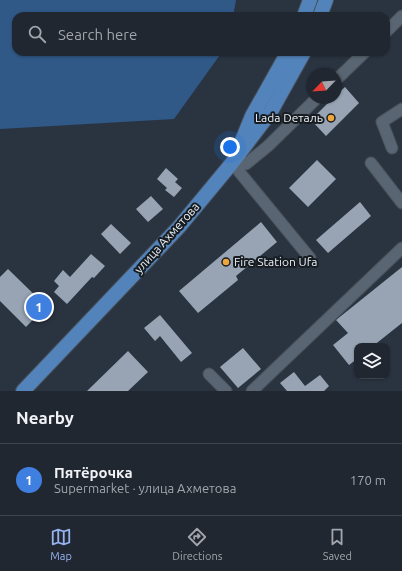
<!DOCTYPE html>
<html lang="en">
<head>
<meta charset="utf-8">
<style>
	body { margin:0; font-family:Ubuntu,sans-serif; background:#282f39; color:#f1f3f6 }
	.controls { position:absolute; right:12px; bottom:12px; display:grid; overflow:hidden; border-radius:8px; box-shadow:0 1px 3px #0004 }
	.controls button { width:36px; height:36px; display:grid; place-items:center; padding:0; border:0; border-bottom:1px solid #3d444d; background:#202731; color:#f1f3f6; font:20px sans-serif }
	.compass { position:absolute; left:306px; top:68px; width:36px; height:36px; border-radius:50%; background:#202731; box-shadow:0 1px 3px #0004; rotate:245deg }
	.you { position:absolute; left:230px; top:147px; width:14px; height:14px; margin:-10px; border:3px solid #fff; border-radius:50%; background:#1a73e8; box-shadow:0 0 0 6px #1a73e833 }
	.badge { display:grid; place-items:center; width:26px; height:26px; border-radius:50%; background:#95b2f1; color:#fff; font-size:13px; font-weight:700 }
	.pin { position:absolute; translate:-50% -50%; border:2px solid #fff; box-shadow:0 1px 4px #0006 }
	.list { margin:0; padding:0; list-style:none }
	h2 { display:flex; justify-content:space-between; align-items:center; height:52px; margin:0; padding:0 16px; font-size:17px }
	h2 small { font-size:13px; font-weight:400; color:#a2a5ab }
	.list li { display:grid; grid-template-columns:26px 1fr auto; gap:12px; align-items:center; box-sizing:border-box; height:72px; padding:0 16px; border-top:1px solid #3d444d }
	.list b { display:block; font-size:15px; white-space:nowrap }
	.list p { margin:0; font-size:13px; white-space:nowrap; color:#a2a5ab }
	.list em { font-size:13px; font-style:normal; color:#a2a5ab }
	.icon { flex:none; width:22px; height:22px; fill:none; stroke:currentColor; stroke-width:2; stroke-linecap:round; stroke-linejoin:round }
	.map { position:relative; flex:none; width:402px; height:391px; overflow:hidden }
	.search { position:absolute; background:#202731; box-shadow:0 1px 3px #0004; left:12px; right:12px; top:12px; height:44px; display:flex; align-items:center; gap:10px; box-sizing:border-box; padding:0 14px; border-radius:12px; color:#a2a5ab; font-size:15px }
	.sheet { height:124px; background:#202731 }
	nav { display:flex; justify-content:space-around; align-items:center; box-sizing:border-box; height:56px; border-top:1px solid #3d444d; background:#202731; font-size:11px; color:#a2a5ab }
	nav a { display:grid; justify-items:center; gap:2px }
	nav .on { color:#95b2f1 }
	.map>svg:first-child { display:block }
	.green { fill:#305988 }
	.building { fill:#98a4b3 }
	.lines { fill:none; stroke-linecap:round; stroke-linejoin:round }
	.minor-casing { stroke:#474f59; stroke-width:13 }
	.major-casing { stroke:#474f59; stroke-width:16 }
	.minor { stroke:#596572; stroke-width:11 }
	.major { stroke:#5283ba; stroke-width:14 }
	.poi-dot { fill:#eea73c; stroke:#171c21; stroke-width:1.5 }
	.labels { text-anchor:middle; stroke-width:4; stroke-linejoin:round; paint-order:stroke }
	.poi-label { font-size:12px; fill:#eaf0f8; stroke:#171c21; text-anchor:end }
	.street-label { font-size:12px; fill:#eaf0f8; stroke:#171c21 }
</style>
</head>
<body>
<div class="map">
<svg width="402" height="391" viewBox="0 0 402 391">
	<rect width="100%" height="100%" fill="#2a3441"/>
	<path class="green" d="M0,0h236l-3,16h-217v36h206l-48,67 -174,10z"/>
	<path class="building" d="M345,87l14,16 -33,33 -15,-16 22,-22h3v-3z
		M317,160l19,19 -28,28 -19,-19z
		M166,168l12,11 -3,3 7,6 -8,9 -9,-7 2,-2 -10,-9z
		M151,196l12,13 -15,13 -12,-13z
		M360,202l11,14 -43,37 -12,-13z
		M261,222l16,20 -41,34 2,4 -40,33 -19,-22z
		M111,224l20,19 -11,11 -19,-20z
		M91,254l14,12 -11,12 -2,-1 -25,27 -13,-12 5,-6 -5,-5 9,-11 7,7z
		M402,267v56l-29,23h-16v13l-8,6 -16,-20 15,-12 -12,-13z
		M8,269l38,37 -20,21 -26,-26v-24z
		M160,315l32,38 -11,9 -21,-26 -5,5 -11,-13z
		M243,348l18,21 -23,19 -18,-21z
		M128,351l20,21 -20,19h-41z
		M294,372l11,14 15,-11 9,11 -5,5h-37l-7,-8z"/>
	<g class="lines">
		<g class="minor-casing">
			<path id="minor" d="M386,32l16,-16
				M336,80l29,-28
				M392,148l-10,-26 20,-13
				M232,163l78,95
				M232,163l14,1 22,-18 49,-48
				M371,163l31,40
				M209,374l17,17
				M252,391l150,-143"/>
		</g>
		<g class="major-casing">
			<path id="major" d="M304,16l6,-16
				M320,16l6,-16
				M241,143l11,-27 36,-64
				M23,391l156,-164 53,-64 38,-50 34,-61"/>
		</g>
		<use href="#minor" class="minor"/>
		<use href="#major" class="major"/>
	</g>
	<g class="poi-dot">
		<circle cx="331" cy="118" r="4"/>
		<circle cx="226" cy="262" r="4"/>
	</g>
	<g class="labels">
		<g class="poi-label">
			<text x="323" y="122">Lada Dеталь</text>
			<text x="234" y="266" text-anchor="start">Fire Station Ufa</text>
		</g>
		<g class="street-label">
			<text transform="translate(167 238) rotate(-48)" y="4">улица Ахметова</text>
		</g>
	</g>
</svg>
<div class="controls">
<button><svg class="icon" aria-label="layers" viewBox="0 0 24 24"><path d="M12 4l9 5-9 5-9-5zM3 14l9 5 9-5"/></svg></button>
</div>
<svg class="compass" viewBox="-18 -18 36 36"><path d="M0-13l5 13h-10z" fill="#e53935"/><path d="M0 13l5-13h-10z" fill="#a2a5ab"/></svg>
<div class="you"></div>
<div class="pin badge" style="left:39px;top:307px;background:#3f7fe0">1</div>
<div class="search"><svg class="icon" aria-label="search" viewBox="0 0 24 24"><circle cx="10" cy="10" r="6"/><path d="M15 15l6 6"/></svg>Search here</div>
</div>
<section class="sheet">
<h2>Nearby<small></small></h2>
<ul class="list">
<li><span class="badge" style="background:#3f7fe0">1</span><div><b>Пятёрочка</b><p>Supermarket · улица Ахметова</p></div><em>170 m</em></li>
</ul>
</section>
<nav>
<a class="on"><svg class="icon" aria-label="map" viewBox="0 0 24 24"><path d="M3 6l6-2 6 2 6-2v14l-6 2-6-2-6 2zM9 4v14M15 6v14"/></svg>Map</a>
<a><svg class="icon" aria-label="directions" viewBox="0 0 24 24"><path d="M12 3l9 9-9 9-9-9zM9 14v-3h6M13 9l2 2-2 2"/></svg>Directions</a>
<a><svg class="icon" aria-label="saved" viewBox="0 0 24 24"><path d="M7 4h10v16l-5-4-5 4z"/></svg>Saved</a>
</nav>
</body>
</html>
